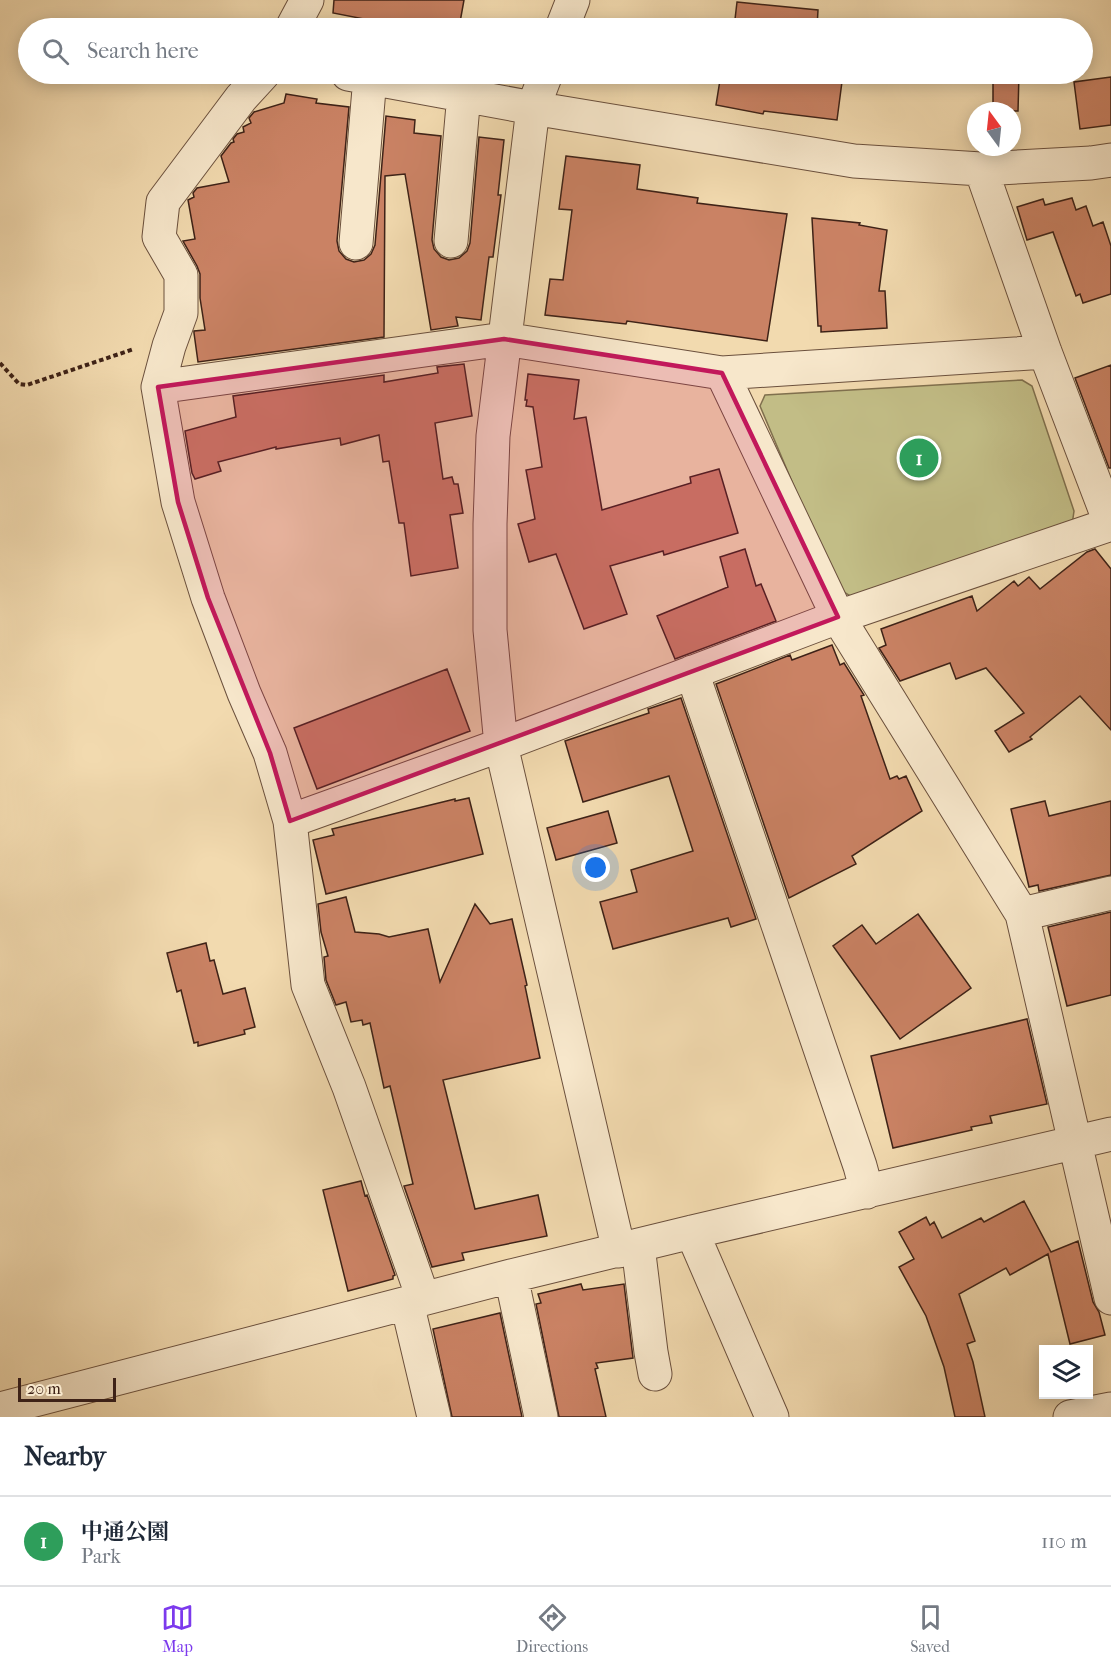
<!DOCTYPE html>
<html lang="en">
<head>
<meta charset="utf-8">
<style>
	body { margin:0; font-family:"IM FELL French Canon","Noto Serif JP",serif; background:#f6f6f7; color:#1f2937 }
	.controls { position:absolute; right:18px; bottom:18px; display:grid; overflow:hidden; border-radius:0px; box-shadow:0 3px 15px #0003 }
	.controls button { width:54px; height:54px; display:grid; place-items:center; padding:0; border:0; border-bottom:2px solid #e0e1e3; background:#fff; color:#1f2937; font:30px sans-serif }
	.compass { position:absolute; left:967px; top:102px; width:54px; height:54px; border-radius:50%; background:#fff; box-shadow:0 3px 15px #0003; rotate:345deg }
	.scale { position:absolute; left:18px; bottom:15px; width:98px; box-sizing:border-box; padding-left:6px; border:3px solid #3e2217; border-top:0; font-size:16px; line-height:21px; white-space:nowrap; color:#3e2217; -webkit-text-stroke:4px #f7e7cb; paint-order:stroke }
	.you { position:absolute; left:596px; top:868px; width:21px; height:21px; margin:-15px; border:4px solid #fff; border-radius:50%; background:#1a73e8; box-shadow:0 0 0 9px #1a73e833 }
	.badge { display:grid; place-items:center; width:39px; height:39px; border-radius:50%; background:#7c3aed; color:#fff; font-size:20px; font-weight:700 }
	.pin { position:absolute; translate:-50% -50%; border:3px solid #fff; box-shadow:0 2px 6px #0006 }
	.list { margin:0; padding:0; list-style:none }
	h2 { display:flex; justify-content:space-between; align-items:center; height:78px; margin:0; padding:0 24px; font-size:26px }
	h2 small { font-size:20px; font-weight:400; color:#747a83 }
	.list li { display:grid; grid-template-columns:39px 1fr auto; gap:18px; align-items:center; box-sizing:border-box; height:90px; padding:0 24px; border-top:2px solid #e0e1e3 }
	.list b { display:block; font-size:22px; white-space:nowrap }
	.list p { margin:0; font-size:20px; white-space:nowrap; color:#747a83 }
	.list em { font-size:20px; font-style:normal; color:#747a83 }
	.icon { flex:none; width:33px; height:33px; fill:none; stroke:currentColor; stroke-width:2; stroke-linecap:round; stroke-linejoin:round }
	.map { position:relative; flex:none; width:1111px; height:1417px; overflow:hidden }
	.search { position:absolute; background:#fff; box-shadow:0 3px 15px #0003; left:18px; right:18px; top:18px; height:66px; display:flex; align-items:center; gap:15px; box-sizing:border-box; padding:0 21px; border-radius:33px; color:#747a83; font-size:22px }
	.sheet { height:168px; background:#fff }
	nav { display:flex; justify-content:space-around; align-items:center; box-sizing:border-box; height:84px; border-top:2px solid #e0e1e3; background:#fff; font-size:16px; color:#747a83 }
	nav a { display:grid; justify-items:center; gap:3px }
	nav .on { color:#7c3aed }
	.map>svg:first-child { display:block }
	.green { fill:#c2bd86; stroke:#80704e; stroke-width:1.5 }
	.building { fill:#ca8264; stroke:#3e2217; stroke-width:1.5 }
	.lines { fill:none; stroke-linecap:round; stroke-linejoin:round }
	.minor-casing { stroke:#6b503d; stroke-width:35 }
	.path { stroke:#3e2217; stroke-width:4; stroke-dasharray:4.5 3; stroke-linecap:butt }
	.minor { stroke:#f7e7cb; stroke-width:33 }
	.marked { fill:#c2185b; fill-opacity:0.2; stroke:#c2185b; stroke-width:4.5; stroke-linejoin:round }
</style>
</head>
<body>
<div class="map">
<svg width="1111" height="1417" viewBox="0 0 1111 1417">
	<rect width="100%" height="100%" fill="#f2daaf"/>
	<filter id="stains"><feTurbulence type="fractalNoise" baseFrequency=".00333" numOctaves="4"/><feColorMatrix values="0 0 0 0 .2 0 0 0 0 .09 0 0 0 0 .02 0 0 0 .5 -.17"/></filter>
	<radialGradient id="worn" r=".72"><stop offset=".6" stop-color="#630" stop-opacity="0"/><stop offset="1" stop-color="#630" stop-opacity=".3"/></radialGradient>
	<path class="green" d="M1022,380l10,6 42,125 -2,14 -220,72 -15,-9 -77,-182 5,-11z"/>
	<path class="building" d="M334,0h130l-5,28h-65l1,-3 -62,-12z
		M737,2l81,8 -1,18h-83z
		M721,74h122l-6,46 -73,-9 -1,3 -47,-9z
		M993,74h26l-1,37h-25z
		M1111,77v48l-31,4 -6,-47z
		M286,94l31,5 -1,4 33,4 -12,134 2,10 7,8 8,3 10,-2 7,-6 4,-9 11,-129 29,4 -1,13 27,3 -9,104 2,9 7,8 8,3 10,-2 8,-7 3,-8 9,-106 25,3 -6,55h3l-8,62h-4l-8,63 -25,-3 2,9 -27,4 -26,-156 -20,2 -1,161 -186,25 -4,-29v-2l11,-1 -5,-32v-24l-3,-8 -14,-25 12,-2 -7,-39 6,-3 -1,-4 4,-5 32,-6 -8,-26 10,-13 3,-1 -1,-3 4,-5 7,-2 -1,-5 8,-4 -2,-5 5,-6 30,-9z
		M566,156l74,9 -3,24 61,9 -1,5 90,11 -20,127 -140,-20 -1,3 -81,-9 5,-36 13,1 9,-70 -13,-1z
		M1072,198l4,12 10,-4 7,20 10,-4 8,24v48l-28,9 -3,-9 -4,2 -23,-64 -26,8 -10,-33 26,-8 2,6z
		M812,218l48,5 -1,2 28,5 -8,61h6l2,37 -66,4v-6h-3z
		M464,364l8,52 -37,7 8,56 9,-2 2,7h4l5,29 -13,2 8,53 -47,8 -7,-53h-5l-10,-62 -6,1 -4,-27 -38,10 -1,-7 -64,11v-2l-58,15 3,9 -26,8 -3,-6 -7,-42 51,-14 -3,-21 151,-21v7l54,-9 -1,-6z
		M1111,365v103h-2l-34,-90z
		M528,374l51,6 -5,39 12,-2 16,93 89,-27 -1,-6 29,-8 19,64 -74,22 -1,-4 -53,15 17,48 -43,15 -28,-75 -27,8 -11,-38 17,-5 -9,-49 16,-3 -9,-60 -7,-1 1,-6h-2z
		M745,549l11,37 5,-2 15,37 -101,38 -18,-43 71,-29 -8,-30z
		M1095,549l16,20v161l-31,-34 -50,41 2,2 -23,13 -14,-21 29,-18 -38,-45 -30,11 -6,-16 -50,18 -21,-33 7,-3 -5,-16 91,-33 5,15 37,-30 4,5 11,-9 11,12 47,-37z
		M832,645l8,20 4,-2 20,32 -3,1 29,83 7,-3 2,3 7,-3 16,35 -70,45 4,8 -67,34 -73,-214 74,-29 2,5z
		M447,669l23,62 -153,58 -23,-61z
		M681,698l75,221 -25,8 -3,-9 -115,31 -13,-47 37,-10 -6,-22 62,-19 -24,-75 -86,26 -18,-61 84,-28 -1,-4z
		M469,798l14,56 -157,40 -13,-54 21,-5 -2,-6 123,-30v2z
		M1045,801l4,15 62,-15v74l-72,16 -1,-6 -9,2 -18,-78z
		M608,811l9,32 -61,17 -9,-32z
		M346,897l9,35 24,2 10,3 39,-8 12,53 35,-78 15,20 22,-5 15,66 -2,1 15,72 -97,22 32,129 63,-14 9,41 -85,17 2,7 -32,7 -28,-81 9,-2 -23,-98 -6,2 -14,-65 -7,2 -1,-5 -11,2 -5,-20 -10,3 -10,-25 -2,-23 4,-1 -7,-24 -3,-28z
		M1111,912v83l-44,11 -19,-79z
		M918,914l53,74 -71,51 -67,-93 29,-21 14,19z
		M206,943l4,18 4,-1 9,34 22,-6 10,39 -11,3 1,4 -47,12v-4l-4,1 -13,-53 -4,2 -10,-39z
		M1027,1019l20,85 -57,12 2,7 -21,4 1,3 -79,18 -22,-92z
		M361,1181l4,15 2,-1 28,80 -2,1v3l-45,12 -25,-101z
		M1024,1201l27,51 27,-11 15,61 6,10 6,23 -35,9 -22,-90 -38,21 -4,-7 -47,26 16,47 -8,3 6,18 12,55h-30l-11,-50 -18,-51 -27,-49 15,-8 -15,-27 27,-15 4,8 4,-3 8,16 39,-20 3,4z
		M581,1284l2,6 41,-6 9,74 -37,5 2,5 -3,1 11,48h-47l-23,-113 5,-1 -3,-9z
		M500,1313l22,104h-70l-19,-88z"/>
	<g class="lines">
		<g class="minor-casing">
			<path id="minor" d="M292,28l15,-28
				M562,28l11,-28
				M263,74l-22,24 -78,104 -4,35 22,38v38l-12,33 -11,41 20,115 30,96 36,95 26,60 20,68 18,164 41,102 74,211
				M348,74l185,34 321,53 127,8 110,-6 20,-3
				M546,74l-13,34 -40,328 -3,88v106l11,115 118,506
				M981,169l64,183 66,173
				M451,241l13,-147
				M356,243l14,-166
				M722,373l116,244 184,297 89,384
				M158,387l346,-48 218,34 323,-21
				M692,672l168,494 7,26
				M290,821l211,-76 337,-128 273,-93
				M1022,914l89,-21
				M692,1232l80,185
				M638,1246l13,106 4,22
				M511,1276l30,141
				M407,1303l27,114
				M0,1409l511,-133 181,-44 419,-98
				M1070,1417l41,-8"/>
		</g>
		<path class="path" d="M0,363l19,21 8,1 107,-36"/>
		<use href="#minor" class="minor"/>
	</g>
	<path class="marked" d="M504,339l218,34 116,244 -548,204 -20,-68 -62,-155 -30,-96 -20,-115z"/>
	<rect width="100%" height="100%" filter="url(#stains)"/>
	<rect width="100%" height="100%" fill="url(#worn)"/>
</svg>
<div class="controls">
<button><svg class="icon" aria-label="layers" viewBox="0 0 24 24"><path d="M12 4l9 5-9 5-9-5zM3 14l9 5 9-5"/></svg></button>
</div>
<svg class="compass" viewBox="-18 -18 36 36"><path d="M0-13l5 13h-10z" fill="#e53935"/><path d="M0 13l5-13h-10z" fill="#747a83"/></svg>
<div class="scale">20 m</div>
<div class="you"></div>
<div class="pin badge" style="left:919px;top:458px;background:#2e9e5b">1</div>
<div class="search"><svg class="icon" aria-label="search" viewBox="0 0 24 24"><circle cx="10" cy="10" r="6"/><path d="M15 15l6 6"/></svg>Search here</div>
</div>
<section class="sheet">
<h2>Nearby<small></small></h2>
<ul class="list">
<li><span class="badge" style="background:#2e9e5b">1</span><div><b>中通公園</b><p>Park</p></div><em>110 m</em></li>
</ul>
</section>
<nav>
<a class="on"><svg class="icon" aria-label="map" viewBox="0 0 24 24"><path d="M3 6l6-2 6 2 6-2v14l-6 2-6-2-6 2zM9 4v14M15 6v14"/></svg>Map</a>
<a><svg class="icon" aria-label="directions" viewBox="0 0 24 24"><path d="M12 3l9 9-9 9-9-9zM9 14v-3h6M13 9l2 2-2 2"/></svg>Directions</a>
<a><svg class="icon" aria-label="saved" viewBox="0 0 24 24"><path d="M7 4h10v16l-5-4-5 4z"/></svg>Saved</a>
</nav>
</body>
</html>
